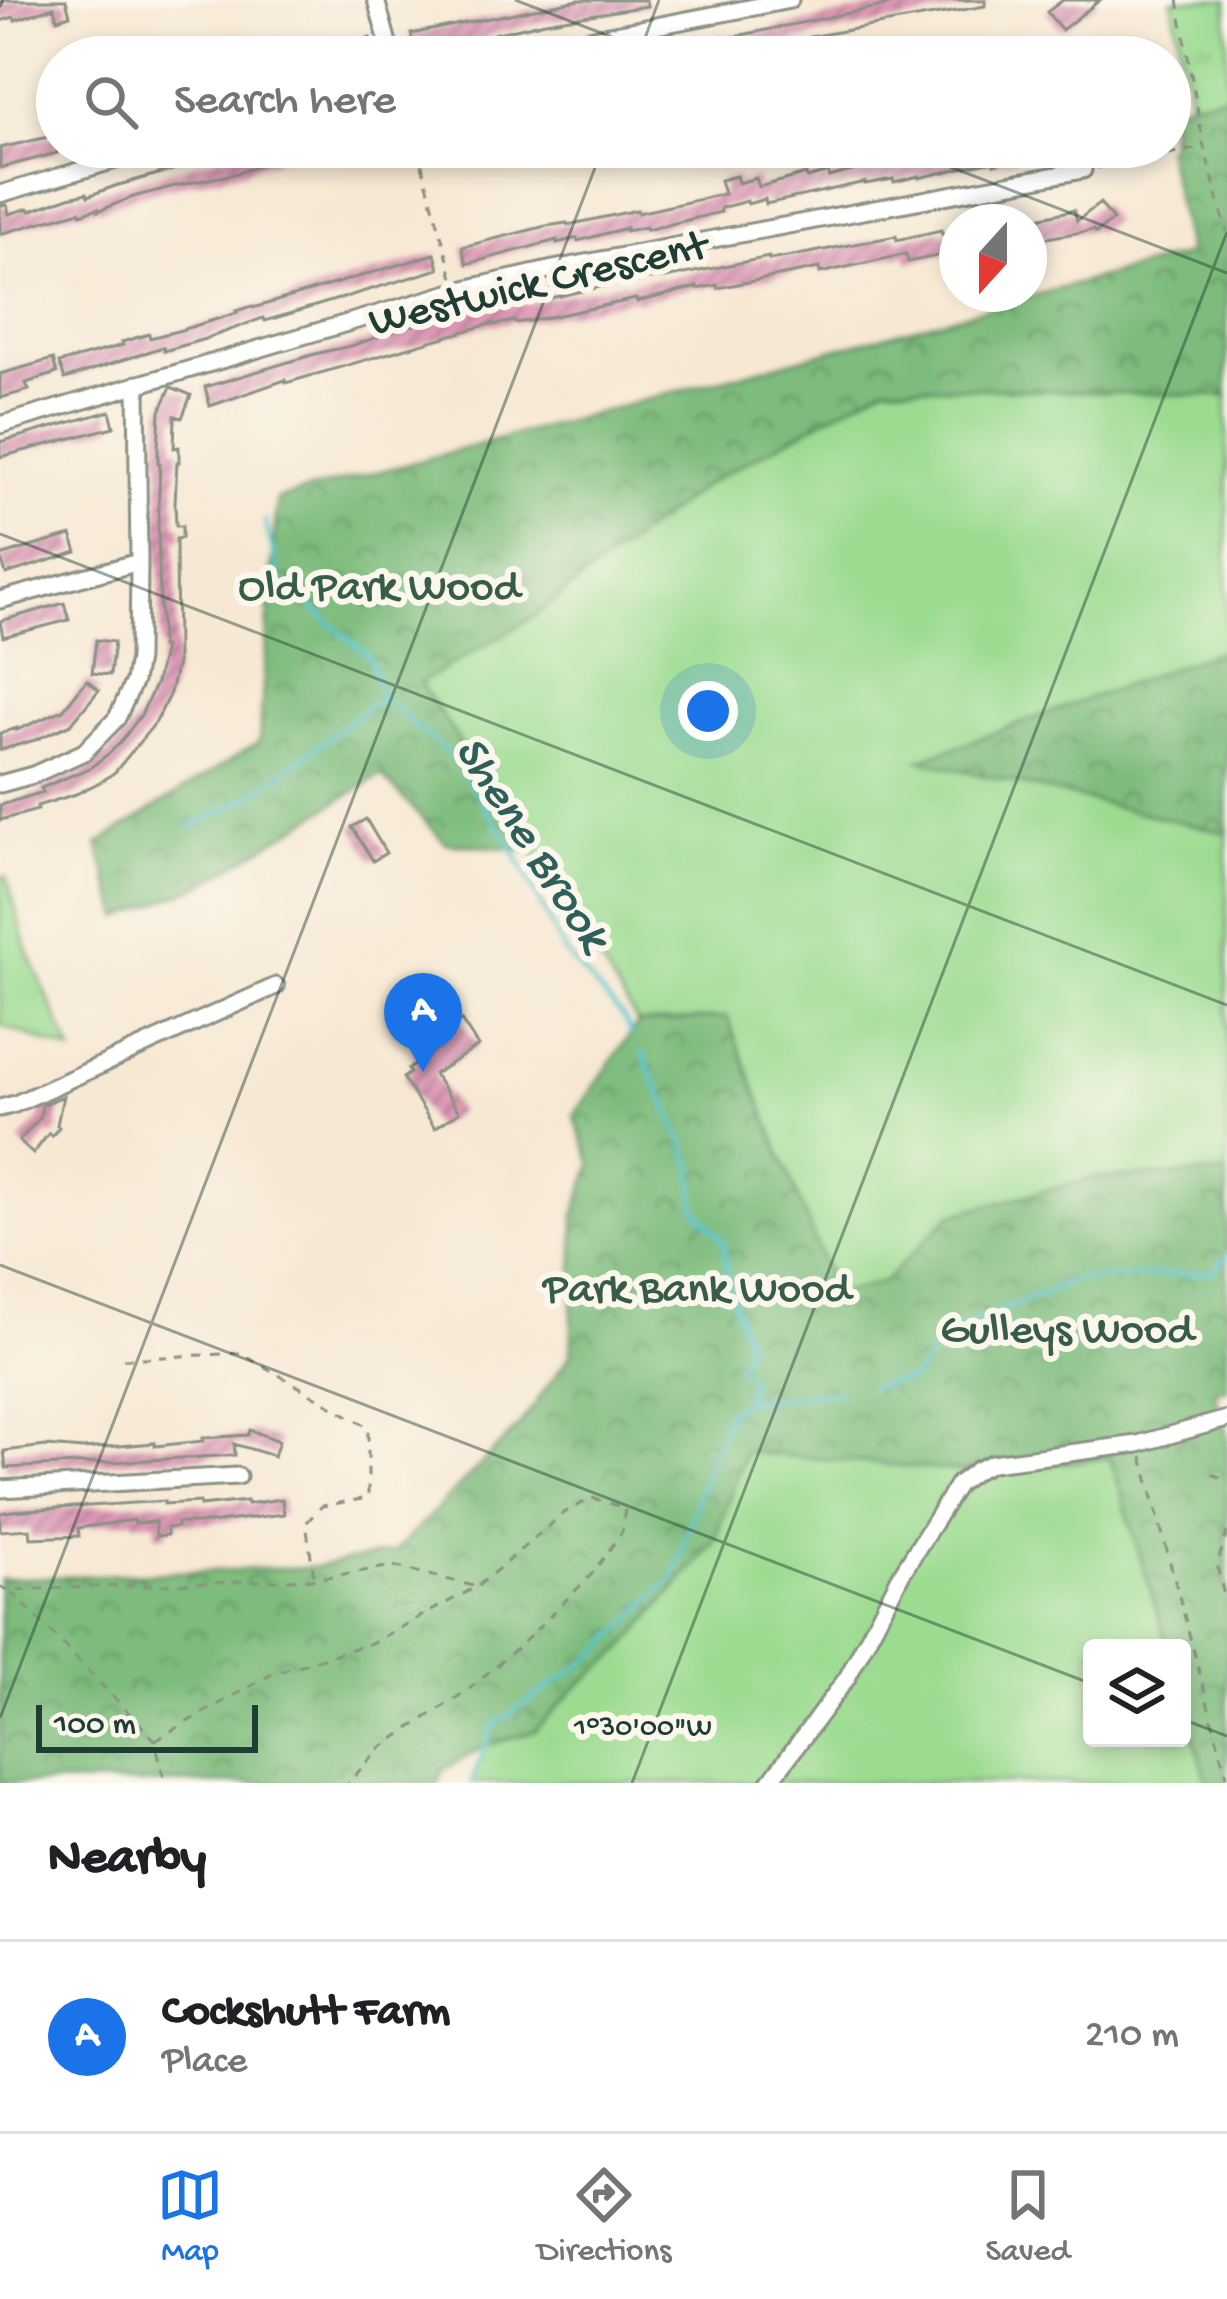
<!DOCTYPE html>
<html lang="en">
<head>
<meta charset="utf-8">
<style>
	body { margin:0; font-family:"Gochi Hand",sans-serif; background:#f2f2f2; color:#202124 }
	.controls { position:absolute; right:36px; bottom:36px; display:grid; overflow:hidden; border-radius:12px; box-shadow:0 6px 18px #0003 }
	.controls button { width:108px; height:108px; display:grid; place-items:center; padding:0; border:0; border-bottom:3px solid #e0e0e0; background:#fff; color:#202124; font:60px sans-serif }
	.compass { position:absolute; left:939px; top:204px; width:108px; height:108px; border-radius:50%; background:#fff; box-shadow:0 6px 18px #0003; rotate:201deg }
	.scale { position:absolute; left:36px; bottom:30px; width:222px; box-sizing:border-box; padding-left:12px; border:6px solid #1f3d34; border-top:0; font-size:33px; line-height:42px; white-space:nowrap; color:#1f3d34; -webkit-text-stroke:9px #fbf7ec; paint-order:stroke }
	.you { position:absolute; left:708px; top:711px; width:42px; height:42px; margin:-30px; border:9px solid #fff; border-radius:50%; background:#1a73e8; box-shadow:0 0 0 18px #1a73e833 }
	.badge { display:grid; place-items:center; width:78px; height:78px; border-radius:50%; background:#1a73e8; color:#fff; font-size:39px; font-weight:700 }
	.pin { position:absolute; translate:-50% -99px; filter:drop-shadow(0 3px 6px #0008) }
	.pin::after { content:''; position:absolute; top:63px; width:42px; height:36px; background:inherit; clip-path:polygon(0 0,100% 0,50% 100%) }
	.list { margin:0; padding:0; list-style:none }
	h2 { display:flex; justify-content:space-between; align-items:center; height:156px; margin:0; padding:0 48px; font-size:51px }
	h2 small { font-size:39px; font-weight:400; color:#757577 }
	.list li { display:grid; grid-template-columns:78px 1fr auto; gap:36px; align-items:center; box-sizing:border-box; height:192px; padding:0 48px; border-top:3px solid #e0e0e0 }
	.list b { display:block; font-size:45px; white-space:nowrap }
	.list p { margin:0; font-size:39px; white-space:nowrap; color:#757577 }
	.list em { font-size:39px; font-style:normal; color:#757577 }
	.icon { flex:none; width:66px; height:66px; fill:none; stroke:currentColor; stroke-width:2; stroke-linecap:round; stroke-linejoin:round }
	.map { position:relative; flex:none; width:1227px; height:1783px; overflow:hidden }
	.search { position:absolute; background:#fff; box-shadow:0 6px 18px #0003; left:36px; right:36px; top:36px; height:132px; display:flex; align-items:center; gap:30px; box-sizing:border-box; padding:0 42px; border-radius:66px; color:#757577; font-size:45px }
	.sheet { height:348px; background:#fff }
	nav { display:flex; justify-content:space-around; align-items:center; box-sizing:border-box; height:168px; border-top:3px solid #e0e0e0; background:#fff; font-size:33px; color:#757577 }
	nav a { display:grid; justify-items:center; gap:6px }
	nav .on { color:#1a73e8 }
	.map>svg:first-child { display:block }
	.green { fill:#9cdc91; stroke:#5e8c62; stroke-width:3 }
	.forest { fill:url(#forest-crowns); stroke:#4e7c58; stroke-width:3 }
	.park { fill:url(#park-tufts); stroke:#5e8c62; stroke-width:3 }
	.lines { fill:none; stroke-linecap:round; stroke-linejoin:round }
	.stream { stroke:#59c6cd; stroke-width:4.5 }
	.building { fill:url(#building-hatch) }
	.street-casing { stroke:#8b9284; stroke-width:21 }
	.path { stroke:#8b9284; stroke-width:3; stroke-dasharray:9 9; stroke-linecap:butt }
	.street { stroke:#fff; stroke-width:15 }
	.ticks { fill:none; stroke:#1f3d34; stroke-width:3; stroke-opacity:0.45 }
	.labels { text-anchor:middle; stroke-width:12; stroke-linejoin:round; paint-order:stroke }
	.street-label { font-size:45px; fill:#1f3d34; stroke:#fbf7ec }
	.park-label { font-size:45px; fill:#385d47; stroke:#fbf7ec }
	.water-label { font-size:48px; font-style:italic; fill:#2e5f5a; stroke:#fbf7ec }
	.ticks-label { font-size:30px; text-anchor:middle; fill:#1f3d34; stroke:#fbf7ec; stroke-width:12; stroke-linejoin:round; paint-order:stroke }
</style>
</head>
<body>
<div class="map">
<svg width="1227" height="1783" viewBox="0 0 1227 1783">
	<defs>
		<pattern id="forest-crowns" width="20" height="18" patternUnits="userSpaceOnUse" patternTransform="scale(3)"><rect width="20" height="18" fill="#7dbc7b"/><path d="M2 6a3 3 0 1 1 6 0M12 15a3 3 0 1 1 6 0" fill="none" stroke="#669a66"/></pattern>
		<pattern id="park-tufts" width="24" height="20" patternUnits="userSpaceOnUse" patternTransform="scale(3)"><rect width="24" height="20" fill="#9cdc91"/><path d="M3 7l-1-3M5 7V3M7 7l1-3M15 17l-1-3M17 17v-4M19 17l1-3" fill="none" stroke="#7fb477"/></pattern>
		<pattern id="building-hatch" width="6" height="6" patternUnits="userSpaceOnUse" patternTransform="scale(3)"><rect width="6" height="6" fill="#dc97b5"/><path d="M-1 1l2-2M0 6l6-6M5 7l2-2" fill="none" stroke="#b27c94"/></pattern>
	</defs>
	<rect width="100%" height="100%" fill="#fbf7ec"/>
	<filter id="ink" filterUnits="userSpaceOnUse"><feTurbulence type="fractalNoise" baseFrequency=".00833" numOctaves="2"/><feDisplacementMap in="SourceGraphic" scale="24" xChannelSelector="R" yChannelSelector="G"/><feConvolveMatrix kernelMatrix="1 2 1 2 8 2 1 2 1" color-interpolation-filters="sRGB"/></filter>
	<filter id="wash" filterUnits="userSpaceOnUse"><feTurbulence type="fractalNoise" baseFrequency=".004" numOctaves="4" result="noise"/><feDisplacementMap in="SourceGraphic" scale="48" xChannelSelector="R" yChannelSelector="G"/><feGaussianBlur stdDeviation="2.7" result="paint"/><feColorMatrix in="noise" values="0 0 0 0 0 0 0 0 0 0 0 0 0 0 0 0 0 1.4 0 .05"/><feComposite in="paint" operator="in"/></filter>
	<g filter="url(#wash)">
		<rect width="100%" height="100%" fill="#f7e8d3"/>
		<path class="green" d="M886,385l341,11v777l-132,5 -144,37 -67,67 -48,13 -109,-278 -89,6 -106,-173 -113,-167 114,-66 173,-133z
			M6,876l22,76 44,100 -72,-27v-147z
			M744,1451l237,22 130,-16 57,191h-76v90h90v-41l26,86h-737l14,-37 50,-15 43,-45 45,-37 91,-107z"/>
		<path class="forest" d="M1227,95v301l-341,-11 -180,99 -173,133 -113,66 112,167 -86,-7 -65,-68 -179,110 -82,33 -22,-74 161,-102 18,-243 911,-245 -23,-107h5v-38l20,-8z
			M1227,648v185l-307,-73z
			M727,1017l109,278 48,-13 66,-67 145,-37 132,-5v216l-12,2 12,45v347h-19l-26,-86v-49h-14l-58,-191 -129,16 -236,-21 -31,90 -91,107 -45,37 -43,45 -50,15 -42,24 -5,13h-438v-204l316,-12 78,-15 125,-126 52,-72 4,-139 17,-51 -18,-48 64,-93z"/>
		<path class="park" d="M1172,0h55v95l-37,6z"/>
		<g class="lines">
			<path class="stream" d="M265,520l15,60 88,75 14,42 71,61 60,91 52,104 58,64 8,16
				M189,828l67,-35 126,-96
				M642,1052l50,110 4,47 27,32 7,51 17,53 -9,23 13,13 -6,17
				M869,1387l44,-8 34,-46 129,-53 137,-8 14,-17
				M471,1783l23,-58 101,-69 80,-81 25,-86 29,-77 15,-11 95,-9"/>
		</g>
		<g id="blocks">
			<path class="building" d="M7,0h59l4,15 -13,4 -3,-12 -39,13 -1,-3 -14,4v-19z
				M579,0h67l1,6 -102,16 -60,14 1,3 -35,7v-3l-35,8 -5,-17z
				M912,0h73v6l-176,31v2l-78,16 -1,-3 -26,5h-52v-5l44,-11 26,-5v3z
				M1063,0h37l-38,30 -15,-18z
				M370,38l5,19h-52v-3z
				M57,135v18l-57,15v-20z
				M255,147h50v3l-71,24 -59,12 -42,11 -35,14v-3l-17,6 -1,-3 -80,23v-28l7,-1 2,9 20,-6 1,3 39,-14 18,-4 1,3 27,-10z
				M976,147h64l1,6 -47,11v-3l-25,5 -50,12v-2l-25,6 -1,-3 -28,5v-2l-99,22 -1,-5 -17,5 -1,-3 -26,7v4l-75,18v-3l-20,4v-3l-48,13 -1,-3 -20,5v-3l-90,24 -5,-17 84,-21 21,-3 1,2 69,-15 1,3 86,-19 -4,-14 16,-4 2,7 18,-5 3,9 47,-13 1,4 21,-6 1,5 60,-16 -2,-6 17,-4 1,6 27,-7 1,4z
				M1100,203l13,17 -17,13 -3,-3 -64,11v-21l45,-10 3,11z
				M941,230l1,4 15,-3v21l-49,10 -2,-8 -86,19 -1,-5 -101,20 -1,-3 -20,4v-2l-60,15 -1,-3 -101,21 -20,3 -1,-2 -21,4v-2l-207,60 -1,-3 -75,26 -5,-19 110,-33 39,-9 56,-19 73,-19 42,-3 101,-23 1,3 19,-5 19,-1 104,-21v3l24,-4 103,-20 1,4z
				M435,254l4,15 -174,52 -2,-3 -58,21 -41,12 -1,-4 -98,32 -6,-16 64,-18 -1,-3 27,-8 1,4 31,-8 56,-17 -1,-2 16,-5 1,2z
				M53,359l4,14 -31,10 3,7 -29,8v-24z
				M171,387l20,8 -9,23 -7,-2 -1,32 5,-1v15h-2l-2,41 1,23h6v12l-6,1 1,124 -7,30 -14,29 -41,50 -11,8 -28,14 -39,12 1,4 -38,10v-15l43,-13 -2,-4 49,-20 18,-14 12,-11 21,-28 15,-32 8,-36h-3l-3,-126 2,-58h-2v-15l2,-37z
				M110,411l4,16 -114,30v-15z
				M71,535l6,17 -71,22 -6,-18z
				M64,603l5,17 -66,17 -3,-16z
				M96,640l18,2 -4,33 -18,-2z
				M87,680l12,10 -28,34 -36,16 -35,10v-17l17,-5v2l46,-20z
				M366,819l20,34 -13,8 -21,-34z
				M428,1017l11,17 22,-14 17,26 -44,28 25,38 -24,16 -32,-50 7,-5 -2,-4 11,-7 -5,-8 12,-8 -12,-20z
				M63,1096l-6,29 2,2 -7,9 -3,-3 -16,21 -14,-13 21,-23 2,-13z
				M250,1430l29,11 -5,15 -40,-12 1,11 -229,13 -2,-17 42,-5 37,3 72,-6v3l48,-5v-3l45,-3z
				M282,1499l2,15 -75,9h-32v4l-10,1v7l-11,1 -1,-14 -20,1 -1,-3 -56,8 1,8 -48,2 -1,-9 -30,2v-18l12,-2 152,-10v3l36,-2v4l47,-5v3z"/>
		</g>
	</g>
	<g filter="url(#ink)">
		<use href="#blocks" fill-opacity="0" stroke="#8b9284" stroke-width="3"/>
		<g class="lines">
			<g class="street-casing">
				<path id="street" d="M376,0l16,57
					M496,57l294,-57
					M0,194l160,-47
					M0,425l456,-134 97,-22 530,-99
					M0,600l139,-38
					M0,784l33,-9 51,-23 33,-34 17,-37 4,-22 1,-97 -2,-178
					M0,1108l15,-4 261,-118
					M0,1489l238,-13
					M769,1783l78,-105 55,-105 56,-89 19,-14 15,-7 146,-19 89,-25"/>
			</g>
			<path class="path" d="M1178,0l26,147 23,85
				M417,147l36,131
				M1097,168l107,-21
				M123,1359l118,-6 127,74v71l-46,8 -16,17 8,54
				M1142,1457l85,319
				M1212,1474l15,6
				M1227,1532l-10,34 10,42
				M0,1587l10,3 304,-11 79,-13 81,20
				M12,1592l143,148 10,43
				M155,1740l117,-66 99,-31 107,-57 86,-73 28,-15 33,10 -3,24 -30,42 -68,68 -56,48 -88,58 -32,35"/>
			<use href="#street" class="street"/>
		</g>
	</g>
	<path class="ticks" d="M515,0l149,57M0,7l3,-7M638,57l21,-57M898,147l329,126M0,534l1227,471M0,1265l1092,419M0,1718l603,-1571M1182,1719l45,17M632,1783l595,-1551"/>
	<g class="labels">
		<g class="street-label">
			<text transform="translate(537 279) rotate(-13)" y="16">Westwick Crescent</text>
		</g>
		<g class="park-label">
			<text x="379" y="598">Old Park Wood</text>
			<text x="697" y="1300">Park Bank Wood</text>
			<text x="1067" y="1341">Gulleys Wood</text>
		</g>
		<g class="water-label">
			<text transform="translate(536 841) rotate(57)" y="17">Shene Brook</text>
		</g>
	</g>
	<g class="ticks-label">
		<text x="643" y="1735">1°30'00"W</text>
	</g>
</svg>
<div class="controls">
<button><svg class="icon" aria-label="layers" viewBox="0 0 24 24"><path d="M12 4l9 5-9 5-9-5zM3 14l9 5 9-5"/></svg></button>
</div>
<svg class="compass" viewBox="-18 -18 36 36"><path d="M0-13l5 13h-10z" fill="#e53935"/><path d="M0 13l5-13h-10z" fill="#757577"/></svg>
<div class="scale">100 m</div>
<div class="you"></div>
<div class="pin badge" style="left:423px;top:1072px">A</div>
<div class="search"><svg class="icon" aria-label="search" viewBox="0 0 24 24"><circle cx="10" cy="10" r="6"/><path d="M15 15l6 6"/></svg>Search here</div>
</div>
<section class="sheet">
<h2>Nearby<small></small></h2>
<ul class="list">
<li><span class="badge">A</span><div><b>Cockshutt Farm</b><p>Place</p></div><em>210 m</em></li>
</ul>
</section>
<nav>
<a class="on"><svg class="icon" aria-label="map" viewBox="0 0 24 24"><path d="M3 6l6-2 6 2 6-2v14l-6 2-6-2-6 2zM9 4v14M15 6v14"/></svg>Map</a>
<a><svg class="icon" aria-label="directions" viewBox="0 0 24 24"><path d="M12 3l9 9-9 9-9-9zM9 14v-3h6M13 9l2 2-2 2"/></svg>Directions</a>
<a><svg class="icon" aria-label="saved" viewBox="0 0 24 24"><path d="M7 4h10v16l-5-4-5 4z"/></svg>Saved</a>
</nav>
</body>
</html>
